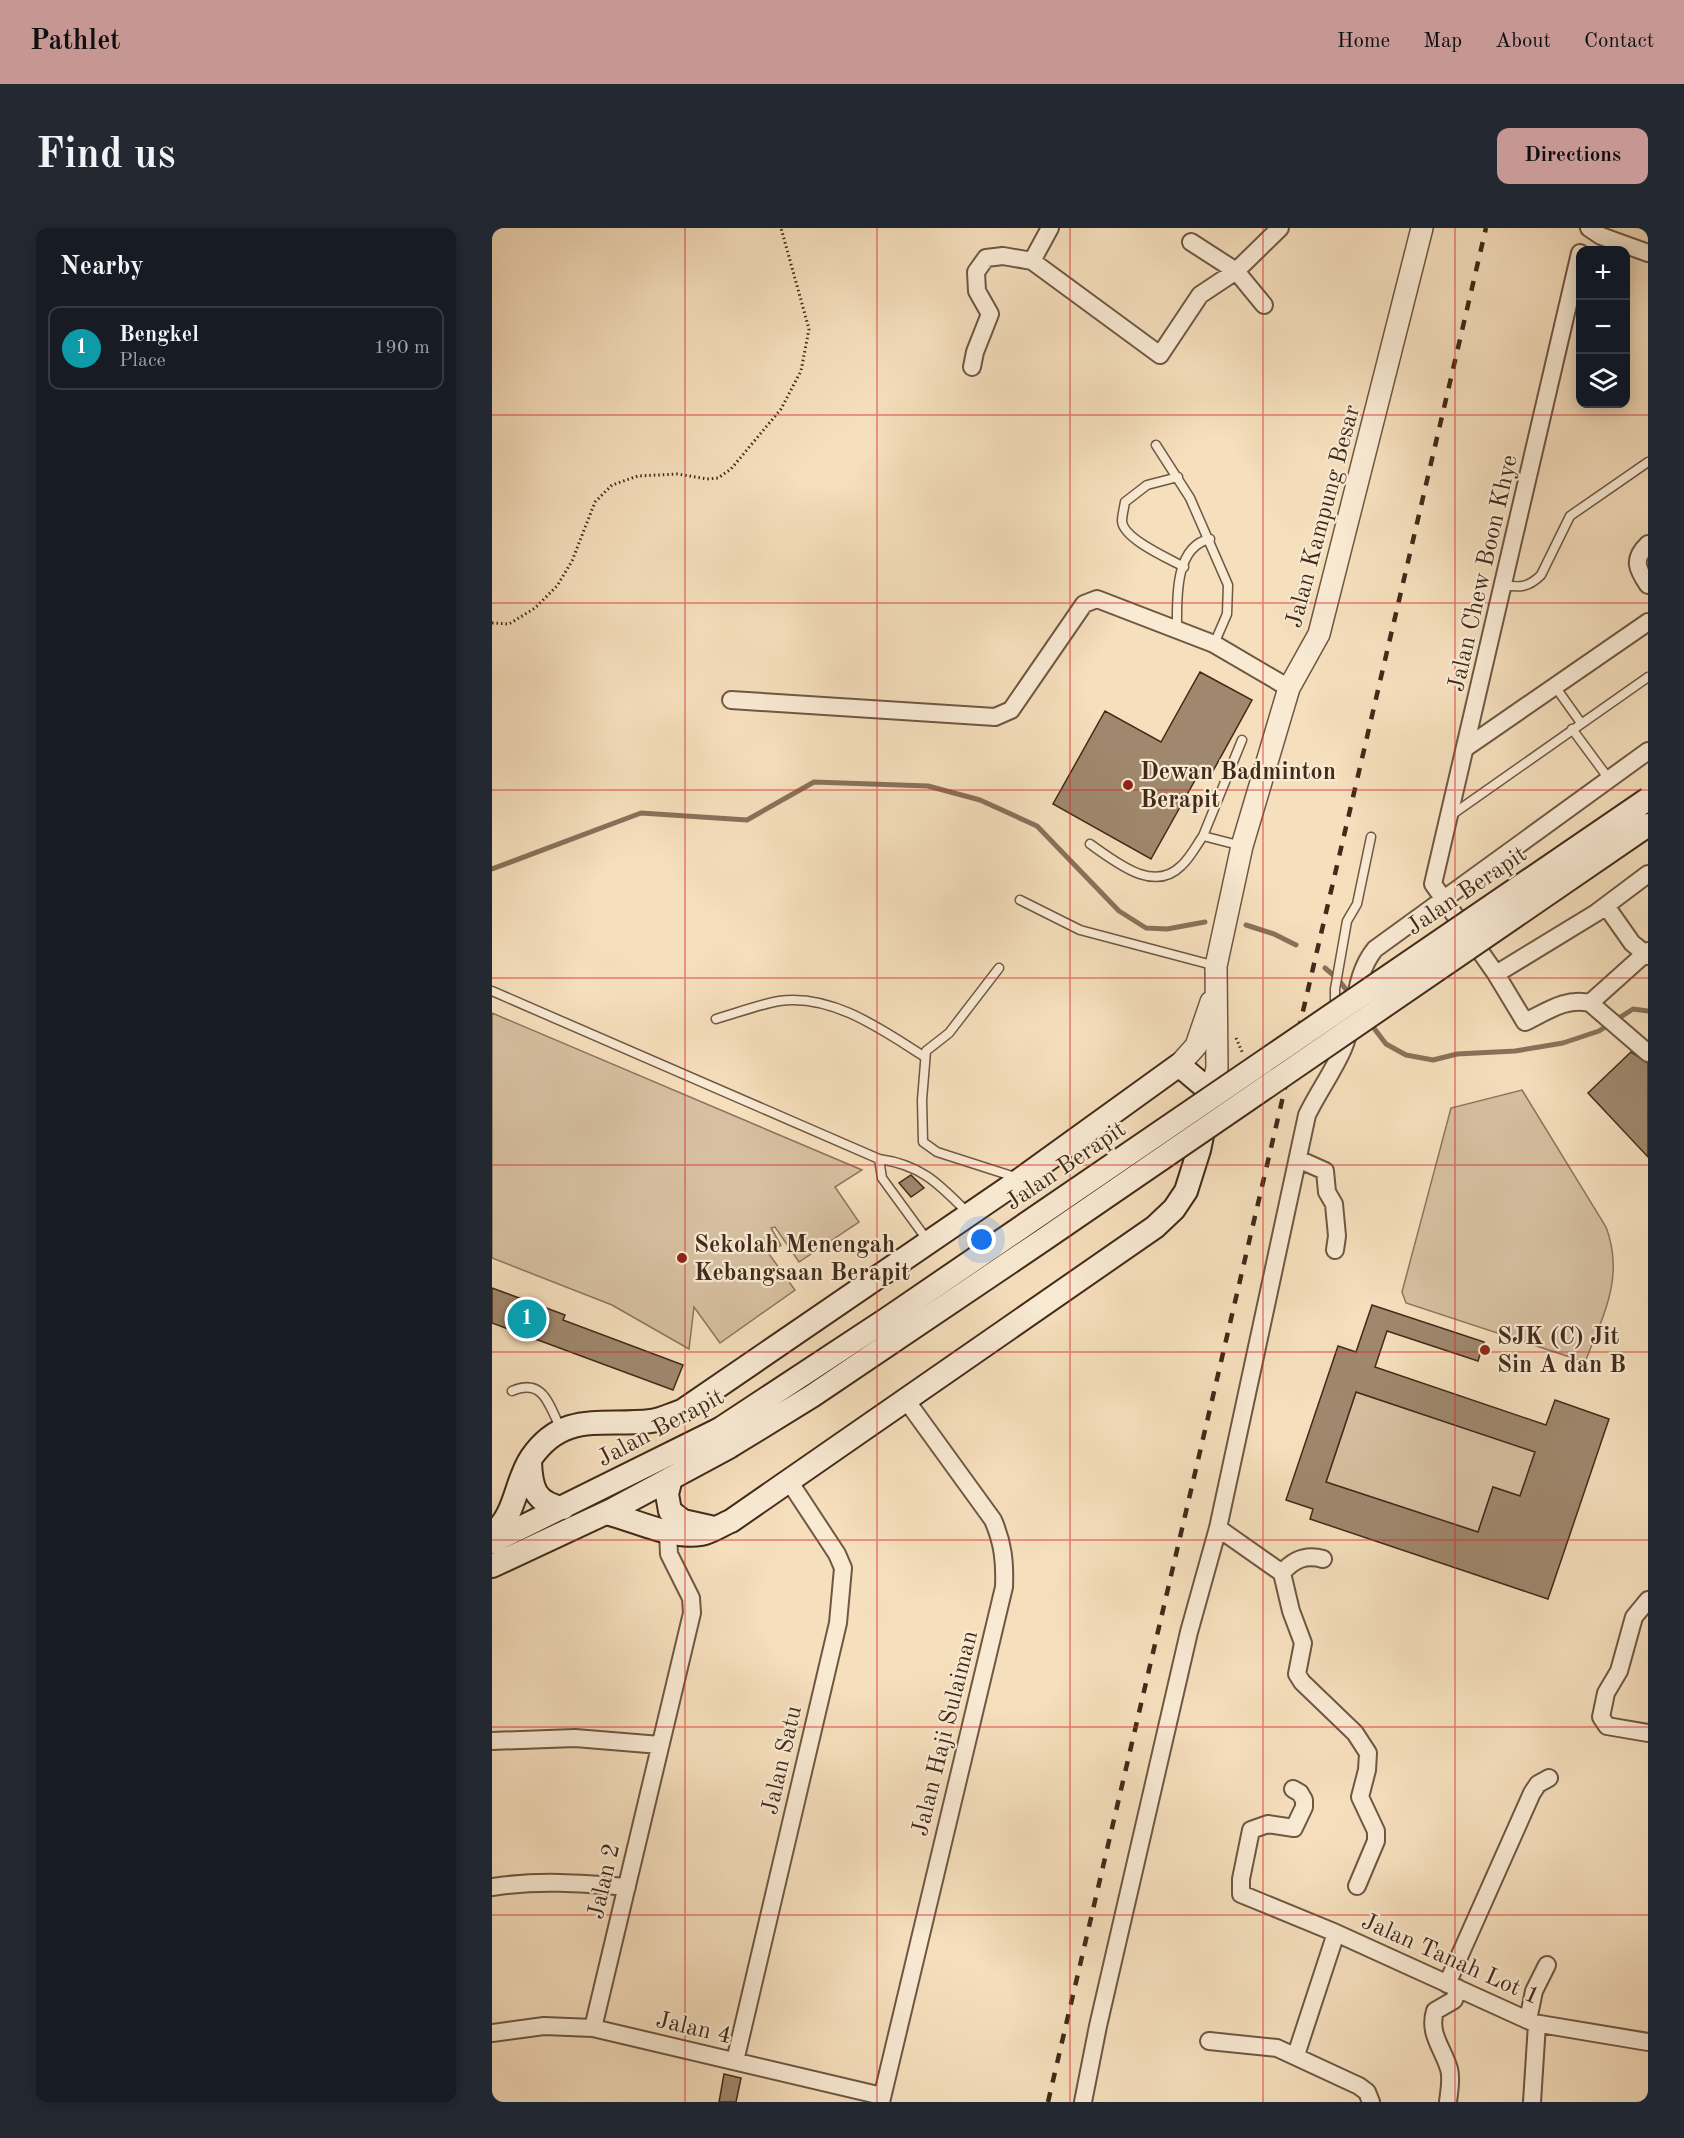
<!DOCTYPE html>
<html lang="en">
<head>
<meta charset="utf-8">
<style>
	body { margin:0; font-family:"Old Standard TT",serif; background:#242831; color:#f1f3f6 }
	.controls { position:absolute; right:18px; top:18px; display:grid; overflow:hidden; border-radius:12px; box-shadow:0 3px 15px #0003 }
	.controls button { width:54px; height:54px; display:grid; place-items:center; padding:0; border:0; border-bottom:2px solid #363941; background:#171b24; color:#f1f3f6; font:30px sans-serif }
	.you { position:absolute; left:490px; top:1012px; width:21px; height:21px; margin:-15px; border:4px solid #fff; border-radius:50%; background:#1a73e8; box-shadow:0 0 0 9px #1a73e833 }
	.badge { display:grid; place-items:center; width:39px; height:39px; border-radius:50%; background:#c59692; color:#fff; font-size:20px; font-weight:700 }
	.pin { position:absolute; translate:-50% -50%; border:3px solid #fff; box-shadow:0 2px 6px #0006 }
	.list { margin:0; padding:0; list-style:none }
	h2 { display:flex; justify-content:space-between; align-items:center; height:78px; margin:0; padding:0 24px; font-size:26px }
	h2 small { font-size:20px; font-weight:400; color:#9ea1a6 }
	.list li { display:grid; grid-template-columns:39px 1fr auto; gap:18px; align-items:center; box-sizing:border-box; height:84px; margin:0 12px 12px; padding:0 12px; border:2px solid #363941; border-radius:12px }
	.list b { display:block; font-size:22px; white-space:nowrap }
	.list p { margin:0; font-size:20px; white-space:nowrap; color:#9ea1a6 }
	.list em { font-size:20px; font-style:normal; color:#9ea1a6 }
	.icon { flex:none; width:33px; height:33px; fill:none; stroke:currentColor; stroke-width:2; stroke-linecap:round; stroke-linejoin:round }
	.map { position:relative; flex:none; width:1156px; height:1874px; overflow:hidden; border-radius:12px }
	header { display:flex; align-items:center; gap:36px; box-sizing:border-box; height:84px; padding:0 30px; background:#c59692; color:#111 }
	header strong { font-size:28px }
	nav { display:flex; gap:33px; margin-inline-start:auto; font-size:21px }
	.intro { display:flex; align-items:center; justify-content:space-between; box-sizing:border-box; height:144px; padding:0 36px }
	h1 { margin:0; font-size:42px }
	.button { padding:15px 27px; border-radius:12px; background:#c59692; color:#111; font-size:21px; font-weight:700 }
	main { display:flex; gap:36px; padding:0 36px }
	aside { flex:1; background:#171b24; border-radius:12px; box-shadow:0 3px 15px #0003 }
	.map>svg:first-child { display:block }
	.green { fill:#d7c0a1; stroke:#8c755d; stroke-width:1.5 }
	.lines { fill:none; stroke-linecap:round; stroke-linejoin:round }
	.stream { stroke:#89715a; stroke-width:5 }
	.building { fill:#a0886e; stroke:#422a19; stroke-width:1.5; fill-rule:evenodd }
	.service-casing { stroke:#6f5742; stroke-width:11 }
	.minor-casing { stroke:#6f5742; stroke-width:20 }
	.tertiary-casing { stroke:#6f5742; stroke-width:24 }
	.secondary-casing { stroke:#422a19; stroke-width:26 }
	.path { stroke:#422a19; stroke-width:3; stroke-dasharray:1.5 3; stroke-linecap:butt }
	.service { stroke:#f9ead4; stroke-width:8 }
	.minor { stroke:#f9ead4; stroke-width:16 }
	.tertiary { stroke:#f9ead4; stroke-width:21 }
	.secondary { stroke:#f9ead4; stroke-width:22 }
	.rail { stroke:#422a19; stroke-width:4.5; stroke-dasharray:10 10; stroke-linecap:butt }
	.secondary-bridge-casing { stroke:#422a19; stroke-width:26; stroke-linecap:butt }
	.secondary-bridge { stroke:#f9ead4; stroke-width:22 }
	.grid { fill:none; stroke:#d62828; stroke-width:1.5; stroke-opacity:0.55 }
	.poi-dot { fill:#8f2418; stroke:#f9ead4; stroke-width:2 }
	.labels { text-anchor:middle; stroke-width:4.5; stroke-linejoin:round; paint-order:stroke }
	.street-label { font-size:24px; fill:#422a19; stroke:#f9ead4 }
	.poi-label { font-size:24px; font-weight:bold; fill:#422a19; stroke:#f9ead4; text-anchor:start }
</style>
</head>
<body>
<header>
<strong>Pathlet</strong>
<nav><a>Home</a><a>Map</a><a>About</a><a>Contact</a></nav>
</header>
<div class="intro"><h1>Find us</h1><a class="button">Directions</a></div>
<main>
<aside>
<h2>Nearby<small></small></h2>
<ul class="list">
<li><span class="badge" style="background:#0f9aa8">1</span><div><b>Bengkel</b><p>Place</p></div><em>190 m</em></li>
</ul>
</aside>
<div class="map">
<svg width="1156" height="1874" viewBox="0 0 1156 1874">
	<rect width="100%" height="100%" fill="#f6dfbd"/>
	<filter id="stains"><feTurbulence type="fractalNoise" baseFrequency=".00333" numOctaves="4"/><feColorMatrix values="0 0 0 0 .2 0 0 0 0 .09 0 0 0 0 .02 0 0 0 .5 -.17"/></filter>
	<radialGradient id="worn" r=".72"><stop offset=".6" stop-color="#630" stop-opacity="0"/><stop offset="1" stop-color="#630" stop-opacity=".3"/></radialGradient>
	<path class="green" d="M0,785l370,157 -27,17 24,35 -60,40 -24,-35 -4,1 10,17 -12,9 26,36 -75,53 -26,-36 -5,42 -77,-44 -120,-47z
		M1030,862l84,137c19,50 -3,89 -21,135l-179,-59 -4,-11 49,-184z
		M864,1164l179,60 -15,44 -27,-9 -15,45 -152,-50z"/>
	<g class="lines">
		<path class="stream" d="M0,641l149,-56 106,7 67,-38 114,4 52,14 57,26 82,85 27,17 21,1 38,-7
			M754,697l28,9 22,11
			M833,740l13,11 13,17
			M878,795l16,21 20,11 27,5 24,-6 58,-3 48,-8 36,-12 34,-22 15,2"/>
	</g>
	<path class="building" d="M708,444l52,28 -39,71 -10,-5 -52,93 -98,-55 52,-93 56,31z
		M1139,824l17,11v94l-60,-64z
		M419,947l13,13 -13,9 -12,-14z
		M0,1060l73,27 -2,5 120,45 -10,25 -181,-67z
		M880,1077l112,37 -6,19 -91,-30 -12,36 171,58 9,-25 54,19 -61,180 -238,-80 3,-10 -27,-9 52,-154 18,6zM864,1164l179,60 -15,44 -27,-9 -15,45 -152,-50z
		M232,1846l17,4 -5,24h-17z"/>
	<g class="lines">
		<g class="service-casing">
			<path id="service" d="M664,217l34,53 38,87 -1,29 -13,30
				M686,249l-31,8 -22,17c-1,6 -3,14 -3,19 1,18 48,38 62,46
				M1012,357c16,3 25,2 37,-10l29,-59 78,-54
				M685,401c0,-28 -3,-83 33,-90
				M1062,457l27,38
				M1080,501l37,50
				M958,588l198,-139
				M711,608l39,-96
				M598,616c25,17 63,50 91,22 9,-8 15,-20 22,-30l39,10
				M528,672l60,30 136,36
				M507,740l-50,65 -23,18 -4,49 1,42 14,10 81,26
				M0,763l387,168c43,6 60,25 89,54
				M843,781v-20l12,-68 10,-17 14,-67
				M224,791c21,-6 41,-14 63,-18 53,-8 105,30 146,56
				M387,931l3,19 46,63
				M20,1163c32,-14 37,15 49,38"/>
		</g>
		<g class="minor-casing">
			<path id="minor" d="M1097,0l12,8 47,17
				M699,14l45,29 28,34
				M1088,25l-147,631 63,90 29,48c21,-10 41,-25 65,-19l58,50
				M540,33l18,-33
				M480,139l3,-15 15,-38 -13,-23 -1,-19 10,-14 17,-2 29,5 128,94 40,-60 36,-24 44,-43
				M1156,316c-16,15 -11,25 0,41
				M239,472l264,17 16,-7 73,-106 13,-5 117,45 75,44
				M975,519l181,-125
				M1114,678l26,37 16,13
				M1004,746l100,-61 52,-39
				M1098,775l58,-52
				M806,931l27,12 2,21 7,12 3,32 -2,14
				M726,1300l64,45 9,38 12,32 -6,31 5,8 53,51 13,20 -1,17 -7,27 16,34v10l-19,45
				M790,1345c11,-13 23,-19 41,-14
				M1156,1372l-14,17 -15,54 -13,22 -5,24 6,9 41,7
				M0,1513l83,-3 85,7
				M801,1561l7,4 4,7v7l-10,21 -26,-4 -17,6 -10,49v15l95,39 198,90 114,19
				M0,1659c45,-7 89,-4 135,0
				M955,1756l85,-191 6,-9 11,-6
				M1036,1792l6,-29 13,-26
				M101,1800l99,-415 -1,-15 -22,-44 -1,-21
				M0,1805l52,-7 49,2 289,68
				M717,1813l68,7 82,38 8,6 4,10
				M804,1827l40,-122
				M243,1833l103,-438 5,-55 -6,-14 -48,-73
				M389,1874l123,-515c1,-25 -1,-44 -11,-67l-87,-120
				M591,1874l15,-76 91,-394 29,-104 89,-413c11,-23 26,-43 36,-66 14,-32 9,-72 32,-100l273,-198
				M956,1874c1,-10 4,-23 1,-33 -6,-21 -21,-35 -14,-58l19,-11 4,-12
				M1040,1874l5,-78"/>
		</g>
		<g class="tertiary-casing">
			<path id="tertiary" d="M687,837l17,-19 15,-44
				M719,864l6,-24 -1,-102 26,-120 47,-158 30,-54 103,-406"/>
		</g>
		<g class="secondary-casing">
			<path id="secondary" d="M38,1234c1,26 5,41 33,46
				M179,1250l-4,16 3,17 13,10 27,6
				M0,1306c24,-18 23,-52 39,-76 33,-48 72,-31 120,-37 10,-1 21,-7 31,-10l339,-232 158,-114 32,27 -12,58 -13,41 -12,18 -19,18 -424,294c-10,4 -20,11 -30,13 -30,5 -66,-14 -95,-21
				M0,1314l228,-113
				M0,1338l120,-56 117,-63"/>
		</g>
		<path class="path" d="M0,395l17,1 26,-16 22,-22 15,-25 23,-59 17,-17 26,-9 39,-2 30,5 11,-1 13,-9 50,-60 20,-38 8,-42 -28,-101
			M744,810l7,16"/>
		<use href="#service" class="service"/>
		<use href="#minor" class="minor"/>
		<use href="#tertiary" class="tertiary"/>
		<use href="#secondary" class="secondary"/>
		<path class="rail" d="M556,1874l438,-1874"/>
		<g class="secondary-bridge-casing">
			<path id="secondary-bridge" d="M228,1201l167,-110 761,-520
				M237,1219l83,-51 231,-156 605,-415"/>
		</g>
		<use href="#secondary-bridge" class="secondary-bridge"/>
	</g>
	<path class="grid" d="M193,0v1874M385,0v1874M578,0v1874M771,0v1874M963,0v1874M0,187h1156M0,375h1156M0,562h1156M0,750h1156M0,937h1156M0,1124h1156M0,1312h1156M0,1499h1156M0,1687h1156"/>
	<g class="poi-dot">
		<circle cx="636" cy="557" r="6"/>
		<circle cx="190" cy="1030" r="6"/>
		<circle cx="993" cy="1122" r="6"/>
	</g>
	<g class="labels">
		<g class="street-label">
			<text transform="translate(830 288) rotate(-75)" y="8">Jalan Kampung Besar</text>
			<text transform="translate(990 345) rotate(-77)" y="8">Jalan Chew Boon Khye</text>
			<text transform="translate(974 662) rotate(-34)" y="8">Jalan Berapit</text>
			<text transform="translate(573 937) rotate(-34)" y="8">Jalan Berapit</text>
			<text transform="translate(168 1199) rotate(-28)" y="8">Jalan Berapit</text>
			<text transform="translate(452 1505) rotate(-76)" y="8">Jalan Haji Sulaiman</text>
			<text transform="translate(289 1532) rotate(-77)" y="8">Jalan Satu</text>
			<text transform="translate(111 1653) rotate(-77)" y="8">Jalan 2</text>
			<text transform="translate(959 1730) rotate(24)" y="8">Jalan Tanah Lot 1</text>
			<text transform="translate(202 1799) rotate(13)" y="8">Jalan 4</text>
		</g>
		<g class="poi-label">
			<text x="648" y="551">Dewan Badminton<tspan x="648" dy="28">Berapit</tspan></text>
			<text x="202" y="1024">Sekolah Menengah<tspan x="202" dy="28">Kebangsaan Berapit</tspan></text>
			<text x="1005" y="1116">SJK (C) Jit<tspan x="1005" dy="28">Sin A dan B</tspan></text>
		</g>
	</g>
	<rect width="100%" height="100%" filter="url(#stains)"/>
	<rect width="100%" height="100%" fill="url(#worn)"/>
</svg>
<div class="controls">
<button>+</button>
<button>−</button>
<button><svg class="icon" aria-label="layers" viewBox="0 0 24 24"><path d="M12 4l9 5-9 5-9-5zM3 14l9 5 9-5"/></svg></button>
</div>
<div class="you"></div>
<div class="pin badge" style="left:35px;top:1091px;background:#0f9aa8">1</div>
</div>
</main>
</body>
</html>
